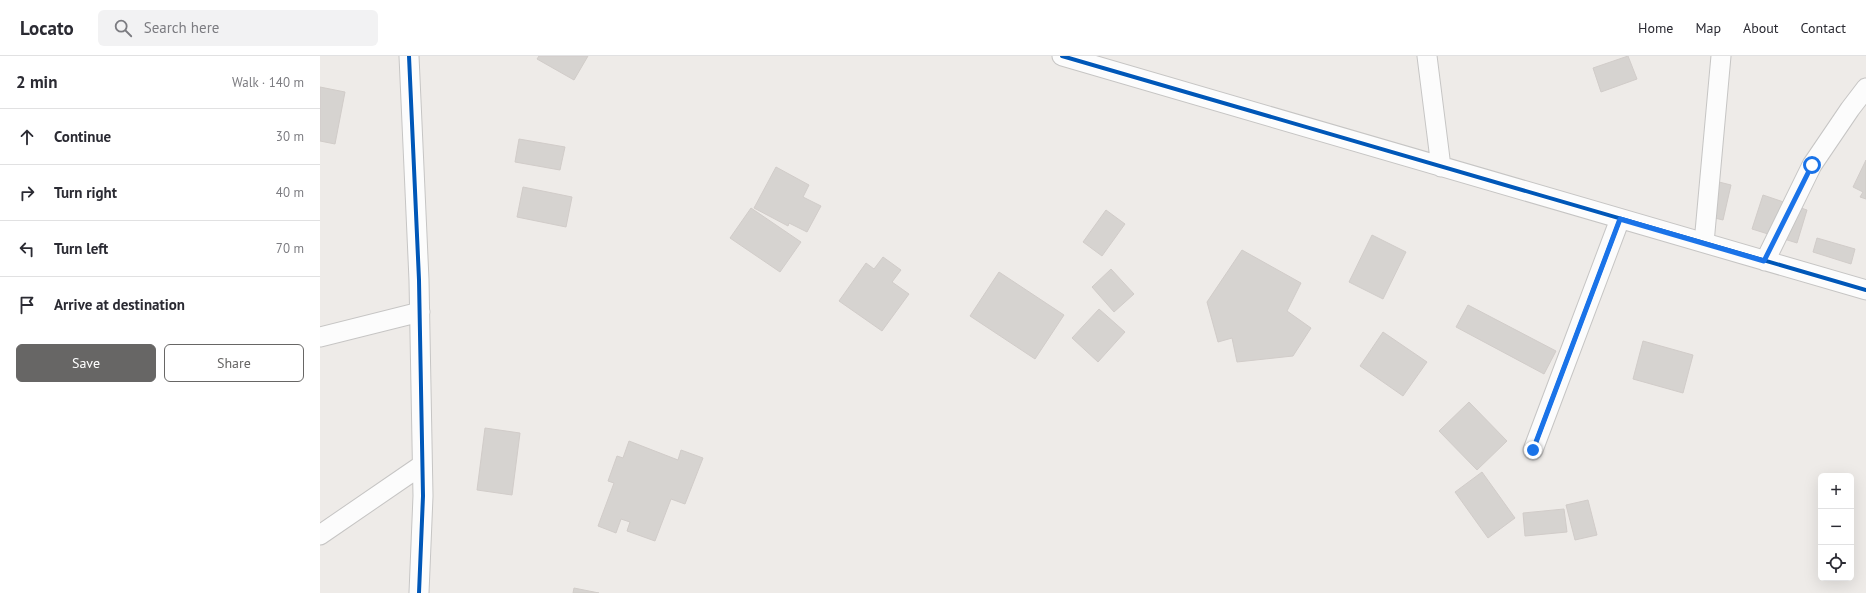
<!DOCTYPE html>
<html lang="en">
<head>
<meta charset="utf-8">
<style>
	body { margin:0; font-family:"PT Sans",sans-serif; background:#f2f2f3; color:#2b2b33 }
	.controls { position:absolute; right:12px; bottom:12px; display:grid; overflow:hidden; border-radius:6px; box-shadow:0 4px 16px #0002 }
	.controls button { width:36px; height:36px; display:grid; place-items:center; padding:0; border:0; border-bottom:1px solid #e1e1e2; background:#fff; color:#2b2b33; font:20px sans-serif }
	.stop { position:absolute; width:12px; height:12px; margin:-9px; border:3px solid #1a73e8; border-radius:50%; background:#fff }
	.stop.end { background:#1a73e8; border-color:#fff; box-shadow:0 1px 4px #0008 }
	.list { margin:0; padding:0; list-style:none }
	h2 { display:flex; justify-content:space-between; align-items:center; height:52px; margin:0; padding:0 16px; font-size:17px }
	h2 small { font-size:13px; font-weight:400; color:#7c7c81 }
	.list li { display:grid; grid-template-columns:26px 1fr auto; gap:12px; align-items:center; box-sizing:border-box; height:56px; padding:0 16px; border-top:1px solid #e1e1e2 }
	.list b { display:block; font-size:15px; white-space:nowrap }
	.list em { font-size:13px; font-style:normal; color:#7c7c81 }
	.actions { display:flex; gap:8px; padding:12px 16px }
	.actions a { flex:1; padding:9px 0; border:1px solid #676665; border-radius:6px; text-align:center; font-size:14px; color:#676665 }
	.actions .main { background:#676665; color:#fff }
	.icon { flex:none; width:22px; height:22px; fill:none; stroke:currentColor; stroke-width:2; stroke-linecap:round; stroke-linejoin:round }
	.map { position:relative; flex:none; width:1546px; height:537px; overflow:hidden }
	header { display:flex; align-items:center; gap:24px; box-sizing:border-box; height:56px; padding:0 20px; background:#fff; border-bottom:1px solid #e1e1e2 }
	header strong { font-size:19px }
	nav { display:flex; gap:22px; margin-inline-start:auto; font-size:14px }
	.search { width:280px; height:36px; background:#f2f2f3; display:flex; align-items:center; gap:10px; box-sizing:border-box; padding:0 14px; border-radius:6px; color:#7c7c81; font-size:15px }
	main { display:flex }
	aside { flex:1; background:#fff }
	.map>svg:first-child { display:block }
	.building { fill:#d6d3d0; stroke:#d1ccc9 }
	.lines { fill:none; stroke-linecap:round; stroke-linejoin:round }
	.street-casing { stroke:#c6c5c4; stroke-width:21 }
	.street { stroke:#fcfcfc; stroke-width:19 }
	.cycleway-casing { stroke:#fff; stroke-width:6 }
	.cycleway { stroke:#0057b8; stroke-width:4 }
	.route { stroke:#1a73e8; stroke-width:5 }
</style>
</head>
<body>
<header>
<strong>Locato</strong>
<div class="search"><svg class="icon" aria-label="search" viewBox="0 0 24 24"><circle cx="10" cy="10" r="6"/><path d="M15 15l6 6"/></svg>Search here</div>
<nav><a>Home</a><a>Map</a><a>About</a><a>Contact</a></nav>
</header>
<main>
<aside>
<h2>2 min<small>Walk · 140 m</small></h2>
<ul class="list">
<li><svg class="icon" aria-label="ahead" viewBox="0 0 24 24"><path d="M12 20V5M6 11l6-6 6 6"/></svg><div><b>Continue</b></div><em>30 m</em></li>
<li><svg class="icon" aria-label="right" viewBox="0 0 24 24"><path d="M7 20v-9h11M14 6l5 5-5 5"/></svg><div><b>Turn right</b></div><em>40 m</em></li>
<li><svg class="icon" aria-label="left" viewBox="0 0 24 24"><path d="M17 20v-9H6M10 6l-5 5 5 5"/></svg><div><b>Turn left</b></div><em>70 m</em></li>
<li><svg class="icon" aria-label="arrive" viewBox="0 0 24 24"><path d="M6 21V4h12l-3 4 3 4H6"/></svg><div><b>Arrive at destination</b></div></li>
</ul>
<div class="actions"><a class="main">Save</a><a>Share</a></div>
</aside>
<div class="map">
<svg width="1546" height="537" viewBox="0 0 1546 537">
	<rect width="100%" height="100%" fill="#eeebe8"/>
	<path class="building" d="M219,0h49l-14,24 -37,-21z
		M1308,0l9,23 -36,13 -8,-24z
		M0,31l25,5 -10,52 -15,-3z
		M199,83l46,8 -5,23 -45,-8z
		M1546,104v39l-6,-2 3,-5 -10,-5z
		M456,111l33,18 -6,12 18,9 -14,26 -18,-9 -1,3 -34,-18z
		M1391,124l20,5 -8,35 -20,-5z
		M203,131l49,10 -6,30 -49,-10z
		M1443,139l44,15 -10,33 -45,-14z
		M431,152l50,34 -21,30 -50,-34z
		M786,154l19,14 -23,32 -19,-14z
		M1052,179l34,17 -23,47 -34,-17z
		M1497,182l38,11 -4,15 -38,-12z
		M922,194l59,33 -14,28 24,17 -18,28 -56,6 -5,-24 -14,4 -11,-40z
		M563,201l18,13 -9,12 17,12 -27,37 -43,-30 27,-38 8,6z
		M791,213l23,25 -20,18 -22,-25z
		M679,216l65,43 -29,44 -65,-43z
		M1148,249l88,46 -12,23 -88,-47z
		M779,253l26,23 -27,30 -26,-24z
		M1063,276l44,30 -24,34 -43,-30z
		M1323,285l50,14 -10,38 -50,-14z
		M1149,346l38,39 -30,29 -38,-39z
		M165,372l35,5 -8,62 -35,-5z
		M309,385l49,19 3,-10 22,8 -18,46 -14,-5 -16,42 -28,-10 3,-9 -9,-3 -5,14 -18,-7 16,-43 -6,-2 9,-25 6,2z
		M1162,416l33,46 -27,20 -33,-46z
		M1268,444l9,35 -22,5 -9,-35z
		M1244,453l3,23 -42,4 -2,-23z
		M254,532l25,5h-26z"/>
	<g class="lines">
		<g class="street-casing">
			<path id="street" d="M89,0l10,224 4,216 -4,97
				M742,0l804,234
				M1107,0l14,111
				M1384,187l17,-187
				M1445,205l47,-96 38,-56 16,-21
				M0,281l100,-25
				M1213,394l87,-231
				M0,479l102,-70"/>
		</g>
		<use href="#street" class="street"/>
		<g class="cycleway-casing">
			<path id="cycleway" d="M89,0l10,224 4,216 -4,97
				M742,0l804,234
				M1213,394l87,-231"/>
		</g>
		<use href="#cycleway" class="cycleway"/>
	</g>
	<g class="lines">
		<path class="route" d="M1213,394l87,-231 144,42 48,-96"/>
	</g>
</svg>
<div class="controls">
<button>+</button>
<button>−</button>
<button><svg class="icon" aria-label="locate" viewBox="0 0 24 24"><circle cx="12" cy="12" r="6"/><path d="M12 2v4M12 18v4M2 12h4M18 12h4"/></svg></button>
</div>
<div class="stop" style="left:1492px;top:109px"></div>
<div class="stop end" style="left:1213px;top:394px"></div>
</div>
</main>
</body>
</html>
